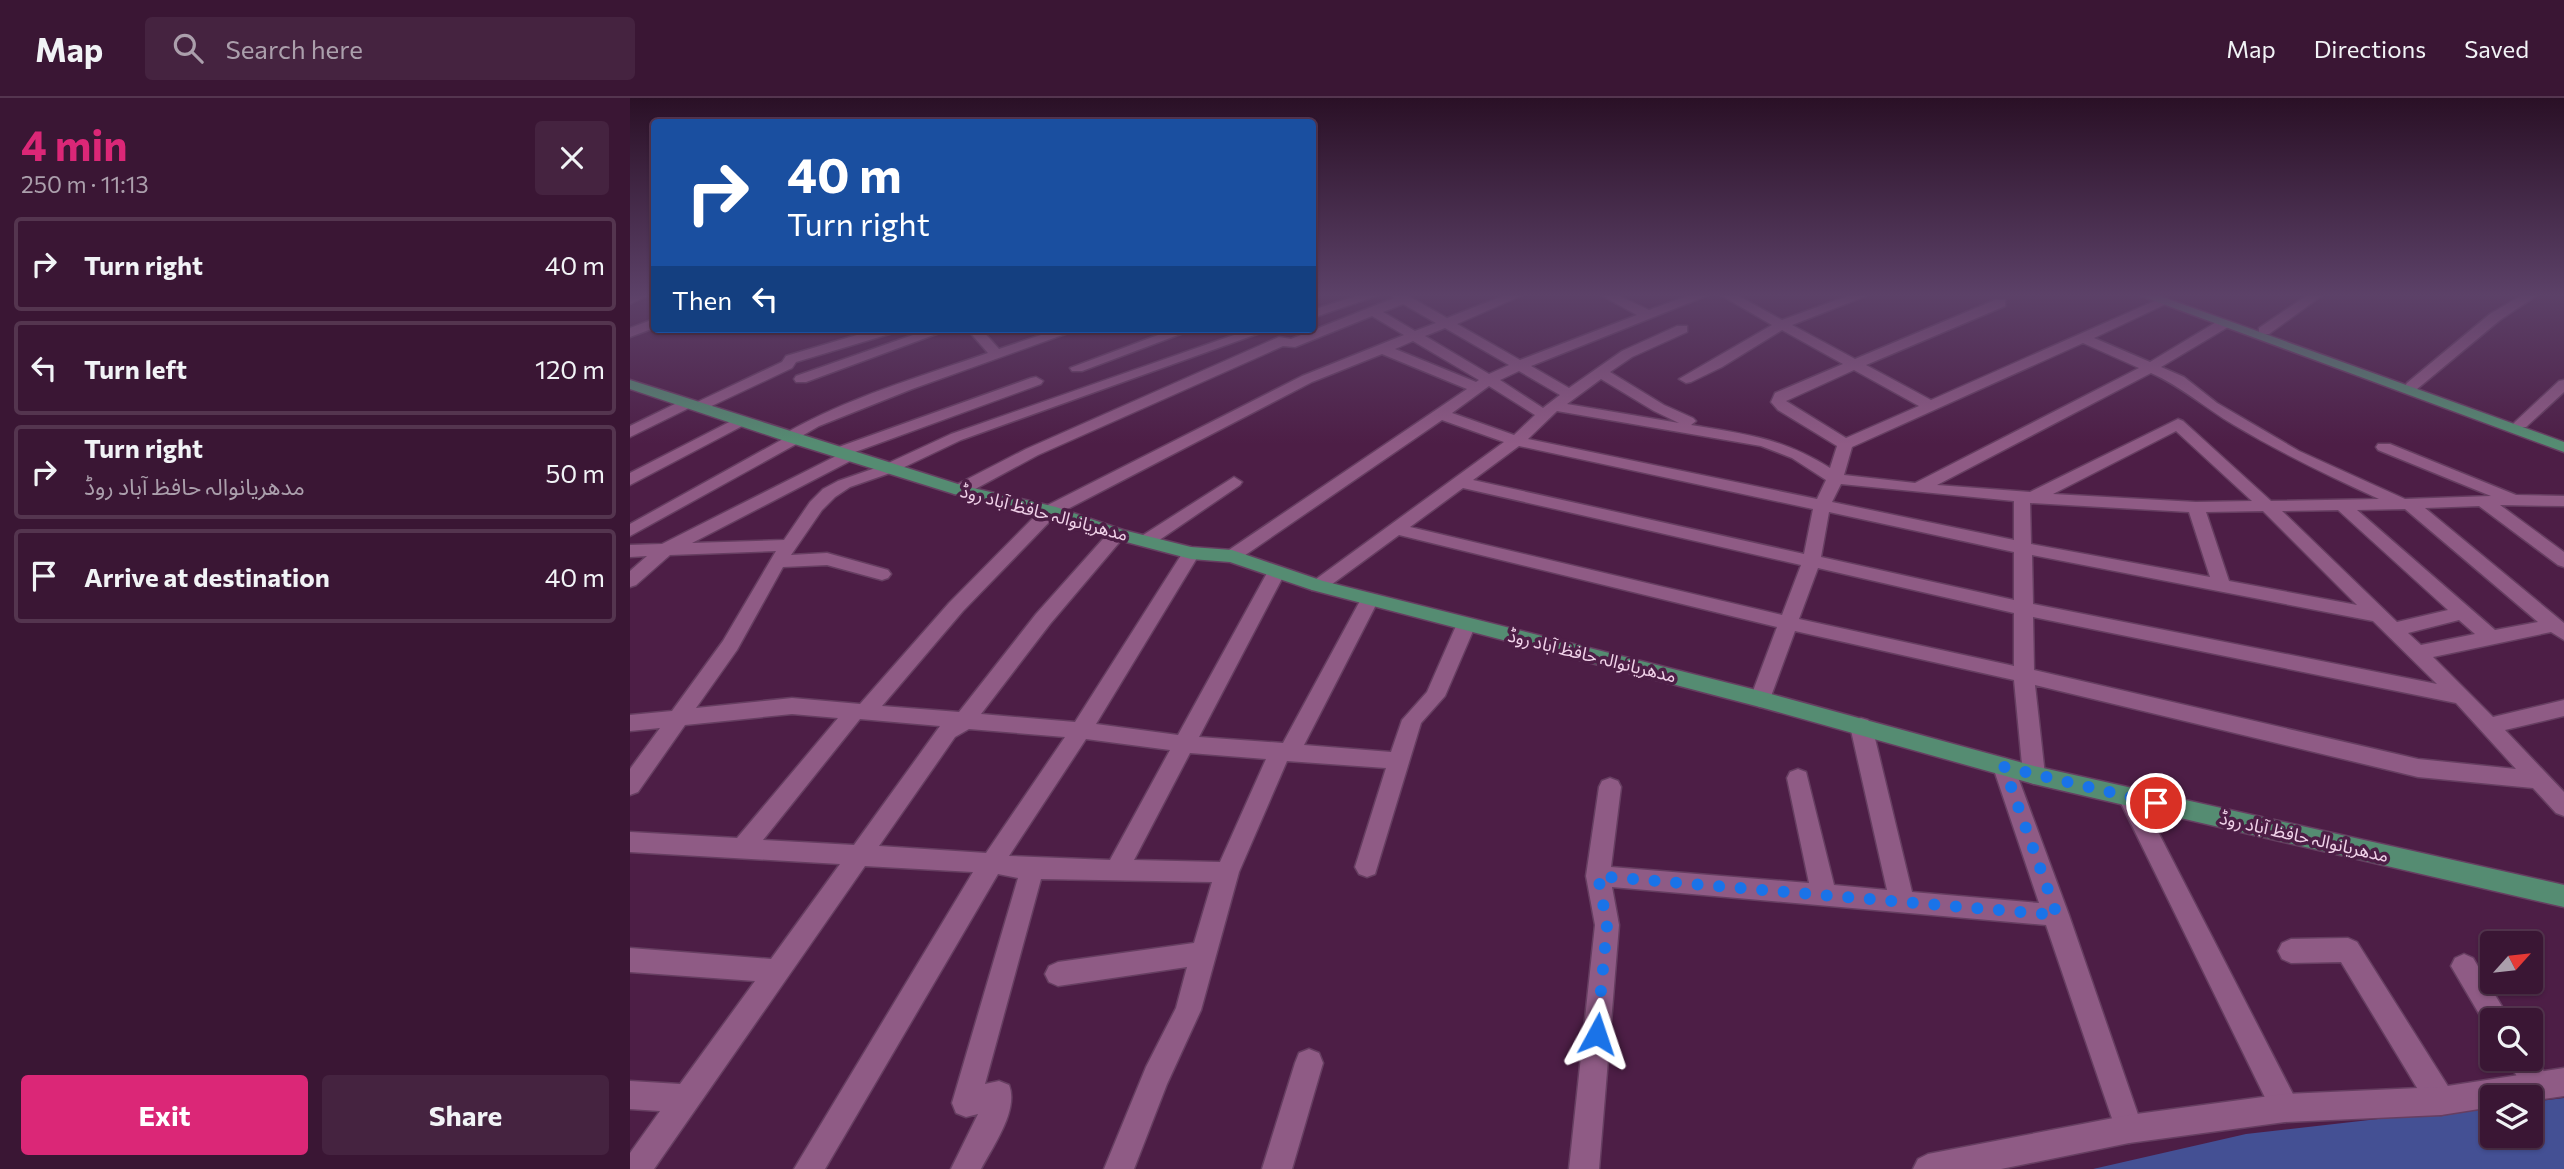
<!DOCTYPE html>
<meta charset="utf-8">
<style>
body{margin:0;font-family:Commissioner,"Noto Sans Arabic",sans-serif;background:#452340;color:#f1f3f6;height:100vh;display:flex;flex-direction:column;font-size:26px;white-space:nowrap}
*{box-sizing:border-box;margin:0}
p{font-size:23px;color:#ab9fac}
.icon{flex:none;width:38px;height:38px;fill:none;stroke:currentColor;stroke-width:2;stroke-linecap:round;stroke-linejoin:round}
.map{position:relative;flex:1;overflow:hidden}
.details{display:flex;flex-direction:column;background:#3a1634;width:630px}
.details>*{flex:none}
.banner{position:absolute;left:21px;top:21px;width:665px;height:214px;border-radius:7px;box-shadow:0 2px 5px #0004,0 0 0 2px #54354f;background:#1a4fa0;color:#fff;overflow:hidden}
.needle{width:46px;rotate:63deg}
.controls{position:absolute;left:1850px;top:833px;display:grid;gap:14px}
.controls a{display:grid;place-items:center;width:63px;height:63px;border-radius:7px;background:#3a1634;box-shadow:0 2px 5px #0004,0 0 0 2px #54354f;font-size:35px}
.pin{position:absolute;display:grid;place-items:center;width:60px;height:60px;color:#fff;margin:-30px;border:4px solid #fff;border-radius:50%;box-shadow:0 2px 7px #0007}
.me{position:absolute;width:77px;margin:-38px;rotate:5deg;stroke-linejoin:round;filter:drop-shadow(0 0 5px #0008)}
.turn{display:flex;align-items:center;gap:24px;height:147px;padding:0 21px;font-size:32px}
.turn .icon{width:91px;height:91px;stroke-width:2.5}
.turn b{display:block;font-size:49px;line-height:60px}
.then{display:flex;align-items:center;height:66px;padding:0 21px;background:#0003;gap:14px;font-size:26px}
.round{display:grid;place-items:center;flex:none;width:74px;height:74px;border-radius:7px;background:#452340}
.summary{display:flex;align-items:center;justify-content:space-between;height:119px;padding:0 21px}
h1{font-size:42px;font-weight:700;line-height:52px;color:#db2777}
.cta{display:flex;gap:14px;margin-top:auto;padding:14px 21px}
.cta a{flex:1;height:80px;border-radius:7px;background:#db2777;color:#fff;font-size:28px;font-weight:700;line-height:80px;text-align:center}
.cta a+a{background:#452340;color:#f1f3f6}
ul{padding:0;list-style:none}
li{display:flex;align-items:center;gap:21px;height:94px;margin:0 14px 10px;padding:0 7px;border:4px solid #54354f;border-radius:7px}
li div{flex:1}
li b{display:block;font-size:26px}
li em{font-style:normal}
header{display:flex;align-items:center;gap:42px;box-sizing:border-box;height:98px;padding:0 35px;background:#3a1634;border-bottom:2px solid #54354f}
header strong{font-size:33px}
nav{display:flex;gap:38px;margin-inline-start:auto;font-size:24px}
.search{width:490px;height:63px;background:#452340;display:flex;align-items:center;gap:18px;box-sizing:border-box;padding:0 24px;border-radius:7px;color:#ab9fac;font-size:26px}
main{display:flex;flex:1;min-height:0}
.map>svg:first-child{display:block}
.green{fill:#445094}
.lines{fill:none;stroke-linecap:round;stroke-linejoin:round}
.minor-casing{stroke:#663e61;stroke-width:3}
.tertiary-casing{stroke:#663e61;stroke-width:3}
.primary-casing{stroke:#663e61;stroke-width:3}
.minor{fill:#8f5b85;fill-rule:evenodd}
.tertiary{fill:#8f5b85;fill-rule:evenodd}
.primary{fill:#558c72;fill-rule:evenodd}
.route{stroke:#1a73e8;stroke-width:12;stroke-dasharray:0 21.6}
.labels{text-anchor:middle;stroke-width:7;stroke-linejoin:round;paint-order:stroke}
.street-label{font-size:18px;fill:#f0d2e9;stroke:#4d1e46}
</style>
<header>
<strong>Map</strong>
<div class="search"><svg class="icon" aria-label="search" viewBox="0 0 24 24"><circle cx="10" cy="10" r="6"/><path d="M15 15l6 6"/></svg>Search here</div>
<nav><a>Map</a><a>Directions</a><a>Saved</a></nav>
</header>
<main>
<section class="details">
<div class="summary"><div><h1>4 min</h1><p>250 m · 11:13</p></div><a class="round"><svg class="icon" aria-label="close" viewBox="0 0 24 24"><path d="M6 6l12 12M18 6L6 18"/></svg></a></div>
<ul>
<li><svg class="icon" aria-label="right" viewBox="0 0 24 24"><path d="M7 20v-9h11M14 6l5 5-5 5"/></svg><div><b>Turn right</b></div><em>40 m</em></li>
<li><svg class="icon" aria-label="left" viewBox="0 0 24 24"><path d="M17 20v-9H6M10 6l-5 5 5 5"/></svg><div><b>Turn left</b></div><em>120 m</em></li>
<li><svg class="icon" aria-label="right" viewBox="0 0 24 24"><path d="M7 20v-9h11M14 6l5 5-5 5"/></svg><div><b>Turn right</b><p>مدھریانوالہ حافظ آباد روڈ</p></div><em>50 m</em></li>
<li><svg class="icon" aria-label="arrive" viewBox="0 0 24 24"><path d="M6 21V4h12l-3 4 3 4H6"/></svg><div><b>Arrive at destination</b></div><em>40 m</em></li>
</ul>
<div class="cta"><a>Exit</a><a>Share</a></div>
</section>
<div class="map">
<svg width="1934" height="1071" viewBox="0 0 1934 1071">
<rect width="100%" height="100%" fill="#4d1e46"/>
<path class="green" d="M1934,1000V1071H1463L1616,1036L1862,1008V1038H1900L1901,1004Z"/>
<g class="lines">
<g class="minor-casing">
<path id="minor" d="M4,196H21L0,206V197Z
M733,196H752L682,220V212Z
M760,196H775L817,220L878,196H895L827,226L890,262L1007,217L969,196H985L1019,212L1063,196H1081L901,268L939,290L992,253L1047,228H1057V234L1002,259L980,274L1034,307L1063,320L1066,323L1061,327C1116,336 1152,340 1200,370L1207,348L1148,312L1141,304L1145,295L1213,266L1152,232L1092,269L1061,284L1056,285L1049,281L1142,227L1089,196H1105L1152,222L1223,196H1241L1162,227L1225,261L1365,202H1375V208L1236,267L1301,302L1529,201L1534,200L1540,204L1464,240L1520,264L1588,223H1598V229L1531,269L1554,279L1587,305L1669,353L1775,401L1861,398L1748,352L1746,349L1748,346H1760L1886,397L1934,398V408L1870,407L1934,454V469L1928,467L1849,408L1795,410L1934,525V542L1921,534L1803,559L1863,619L1934,602V618L1875,632L1934,694V718L1926,715L1903,690L1788,679L1405,587L1415,677L1412,683L1404,686L1396,683L1393,677L1384,582L1165,533L1140,601L1137,606L1130,609L1123,606L1120,601L1147,529L769,437L694,492H682L679,488L682,484L874,344L812,322L608,462H596L593,458L596,454L837,291L752,256L682,284L426,417L333,513L252,608L329,614L406,516L481,432H493L496,436L493,440L420,526L351,616L445,624L555,451L561,449L570,455L466,626L548,637L637,475L646,469L655,475L569,639L653,645L731,501L733,497H747L749,501L674,647L761,654L772,622L797,594L829,521H843L846,526L815,598L791,625L745,776L737,779L729,776L725,769L756,670L657,663L609,774L571,912L537,986L504,1071H474L516,969L546,910L557,869L428,888L419,884L415,876L419,868L428,864L564,845L582,784L411,781L355,986L369,983L379,987C389,1012 363,1048 351,1071H321L348,1016L336,1019L326,1015L322,1005L388,780L368,776L195,1071H164L343,774L235,768L24,1071H0V1055L30,1013L0,1011V983L50,986L125,883L0,874V850L141,861L210,766L0,754V734L107,740L208,620L162,616L55,627L8,694L0,697V671L30,630L0,633V617L42,613L93,543L146,453L40,457L6,487L0,489V473L17,458L0,459V447L32,446L206,358L201,354L203,351L401,280L406,279L413,283L411,286L225,354L228,357L226,360L62,445L154,442L180,404L193,391L208,383L254,367L321,336L621,231H641L331,342L266,373L220,389L205,399L192,412L161,457L197,455L258,472L261,476L258,480L252,482L197,467L153,469L107,552L66,610L162,600L230,606L319,505L414,409L672,278L774,237L742,218L665,249L653,248L408,357L336,396H324L322,392L324,388L396,351L649,239L661,241L764,200ZM773,206L806,225L785,233L753,214ZM815,230L879,267L859,276L795,238ZM783,243L849,282L846,284L765,251ZM1453,245L1509,270L1285,385L1214,377L1222,349ZM1224,272L1289,308L1216,340L1156,303ZM889,273L930,297L913,310L870,282ZM1521,275C1551,288 1575,310 1604,327C1651,355 1699,378 1749,401L1641,403L1553,323L1548,321L1400,394L1307,387ZM971,281L1024,313L1049,325L937,306ZM859,288L905,317L884,337L822,315ZM927,313L1131,348L1162,360L1196,382L1187,401L898,341ZM1546,333L1622,403L1566,404L1423,396ZM889,348L1183,411L1174,456L843,382ZM1211,386L1384,403V442L1202,404ZM833,390L1171,467L1152,517L780,429ZM1400,405L1559,414L1580,479L1401,446ZM1775,411L1908,524L1865,532L1727,412ZM1708,412L1818,512L1767,524L1652,413ZM1633,413L1727,507L1599,483L1576,414ZM1199,414L1384,454V502L1191,459ZM1402,457L1743,523L1807,586L1403,506ZM1188,470L1384,515V568L1169,521ZM1403,519L1826,605L1886,671L1788,661L1404,572ZM1829,522L1845,536L1791,547L1778,535ZM230,621L310,628L224,747L133,742ZM339,631L435,639L356,755L249,748L325,639ZM456,641L540,652L480,762L379,758ZM560,655L636,661L590,764L504,762Z
M1679,196H1694L1639,236H1629V230Z
M1894,196H1909L1870,222L1787,291H1777L1775,288L1777,285L1860,216Z
M24,221V230L0,239V230Z
M247,231H268L266,234L166,264L162,270L73,312L68,313L61,309L0,339V328L51,303L56,302L63,306L152,264L156,258Z
M300,231H320L176,284H166L164,281L166,278Z
M337,231H351L369,251L429,231H449L282,291L189,328L170,339V344L0,438V426L153,341L154,336C217,300 289,279 358,255Z
M544,231H564L452,273H442L440,270Z
M1934,282V294L1896,329H1886L1883,326L1886,323L1929,283Z
M111,318L119,323L116,326L0,387V375Z
M604,379L612,384L610,387L522,447H510L507,443L510,439Z
M1231,620L1238,622L1242,628L1282,794L1409,805L1363,669L1366,663L1374,660L1382,663L1439,817L1513,1031L1509,1041L1499,1045L1489,1041L1416,827L982,789L989,827L969,1071H939L965,827L956,778L969,689L972,683L980,680L988,683L991,689L981,769L1179,785L1157,680L1160,674L1168,671L1176,674L1204,787L1257,792L1220,628L1224,622Z
M1499,690L1507,693L1665,1000L1669,1010L1665,1020L1655,1024L1645,1020L1488,699L1491,693Z
M1718,840L1727,844L1821,993L1825,1003L1821,1013L1811,1017L1801,1013L1711,864L1661,865L1652,861L1648,853L1652,845L1661,841Z
M1834,856L1843,860L1880,922H1862V933L1858,931L1821,868L1825,860Z
M679,951L689,955L693,965L662,1071H632L665,965L669,955Z
M1901,951L1922,988L1918,998L1908,1002L1898,998L1877,961H1900Z"/>
</g>
<g class="tertiary-casing">
<path id="tertiary" d="M1934,970V998L1900,1003V999H1862V1009L1811,1017L1655,1024L1499,1045L1371,1071H1283L1288,1061L1298,1056L1499,1017L1655,996L1811,989Z"/>
</g>
<g class="primary-casing">
<path id="primary" d="M1506,196H1524L1934,344V354Z
M0,282L334,388L426,409L493,432L561,449L602,452L693,483L1130,593L1404,668L1934,787V809L1404,686L1130,609L682,492L600,464L561,461L481,440L415,417L324,396L158,344L0,291Z"/>
</g>
<use href="#minor" class="minor"/>
<use href="#tertiary" class="tertiary"/>
<use href="#primary" class="primary"/>
</g>
<linearGradient id="sky" x2="0" y2="1"><stop stop-color="#2a1026"/><stop offset="0.57" stop-color="#5c4168"/><stop offset="1" stop-color="#5c4168" stop-opacity="0"/></linearGradient>
<rect width="1934" height="346" fill="url(#sky)"/>
<g class="lines">
<path class="route" d="M967,936L977,827L968,778L1427,817L1374,669L1526,705"/>
</g>
<g class="labels">
<g class="street-label">
<text transform="translate(414 415) rotate(15)" y="6">مدھریانوالہ حافظ آباد روڈ</text>
<text transform="translate(962 558) rotate(14)" y="6">مدھریانوالہ حافظ آباد روڈ</text>
<text transform="translate(1674 739) rotate(13)" y="6">مدھریانوالہ حافظ آباد روڈ</text>
</g>
</g>
</svg>
<div class="controls">
<a><svg class="needle" viewBox="-14 -14 28 28"><path d="M0-13l5 13h-10z" fill="#e53935"/><path d="M0 13l5-13h-10z" fill="#ab9fac"/></svg></a>
<a><svg class="icon" aria-label="search" viewBox="0 0 24 24"><circle cx="10" cy="10" r="6"/><path d="M15 15l6 6"/></svg></a>
<a><svg class="icon" aria-label="layers" viewBox="0 0 24 24"><path d="M12 4l9 5-9 5-9-5zM3 14l9 5 9-5"/></svg></a>
</div>
<div class="pin" style="left:1526px;top:705px;background:#d93025"><svg class="icon" aria-label="arrive" viewBox="0 0 24 24"><path d="M6 21V4h12l-3 4 3 4H6"/></svg></div>
<svg class="me" style="left:967px;top:936px" viewBox="-20 -20 40 40"><path d="M0-17L14 15 0 8-14 15z" fill="#1a73e8" stroke="#fff" stroke-width="4"/></svg>
<div class="banner">
<div class="turn"><svg class="icon" aria-label="right" viewBox="0 0 24 24"><path d="M7 20v-9h11M14 6l5 5-5 5"/></svg><div><b>40 m</b>Turn right</div></div>
<div class="then">Then<svg class="icon" aria-label="left" viewBox="0 0 24 24"><path d="M17 20v-9H6M10 6l-5 5 5 5"/></svg></div>
</div>
</div>
</main>
